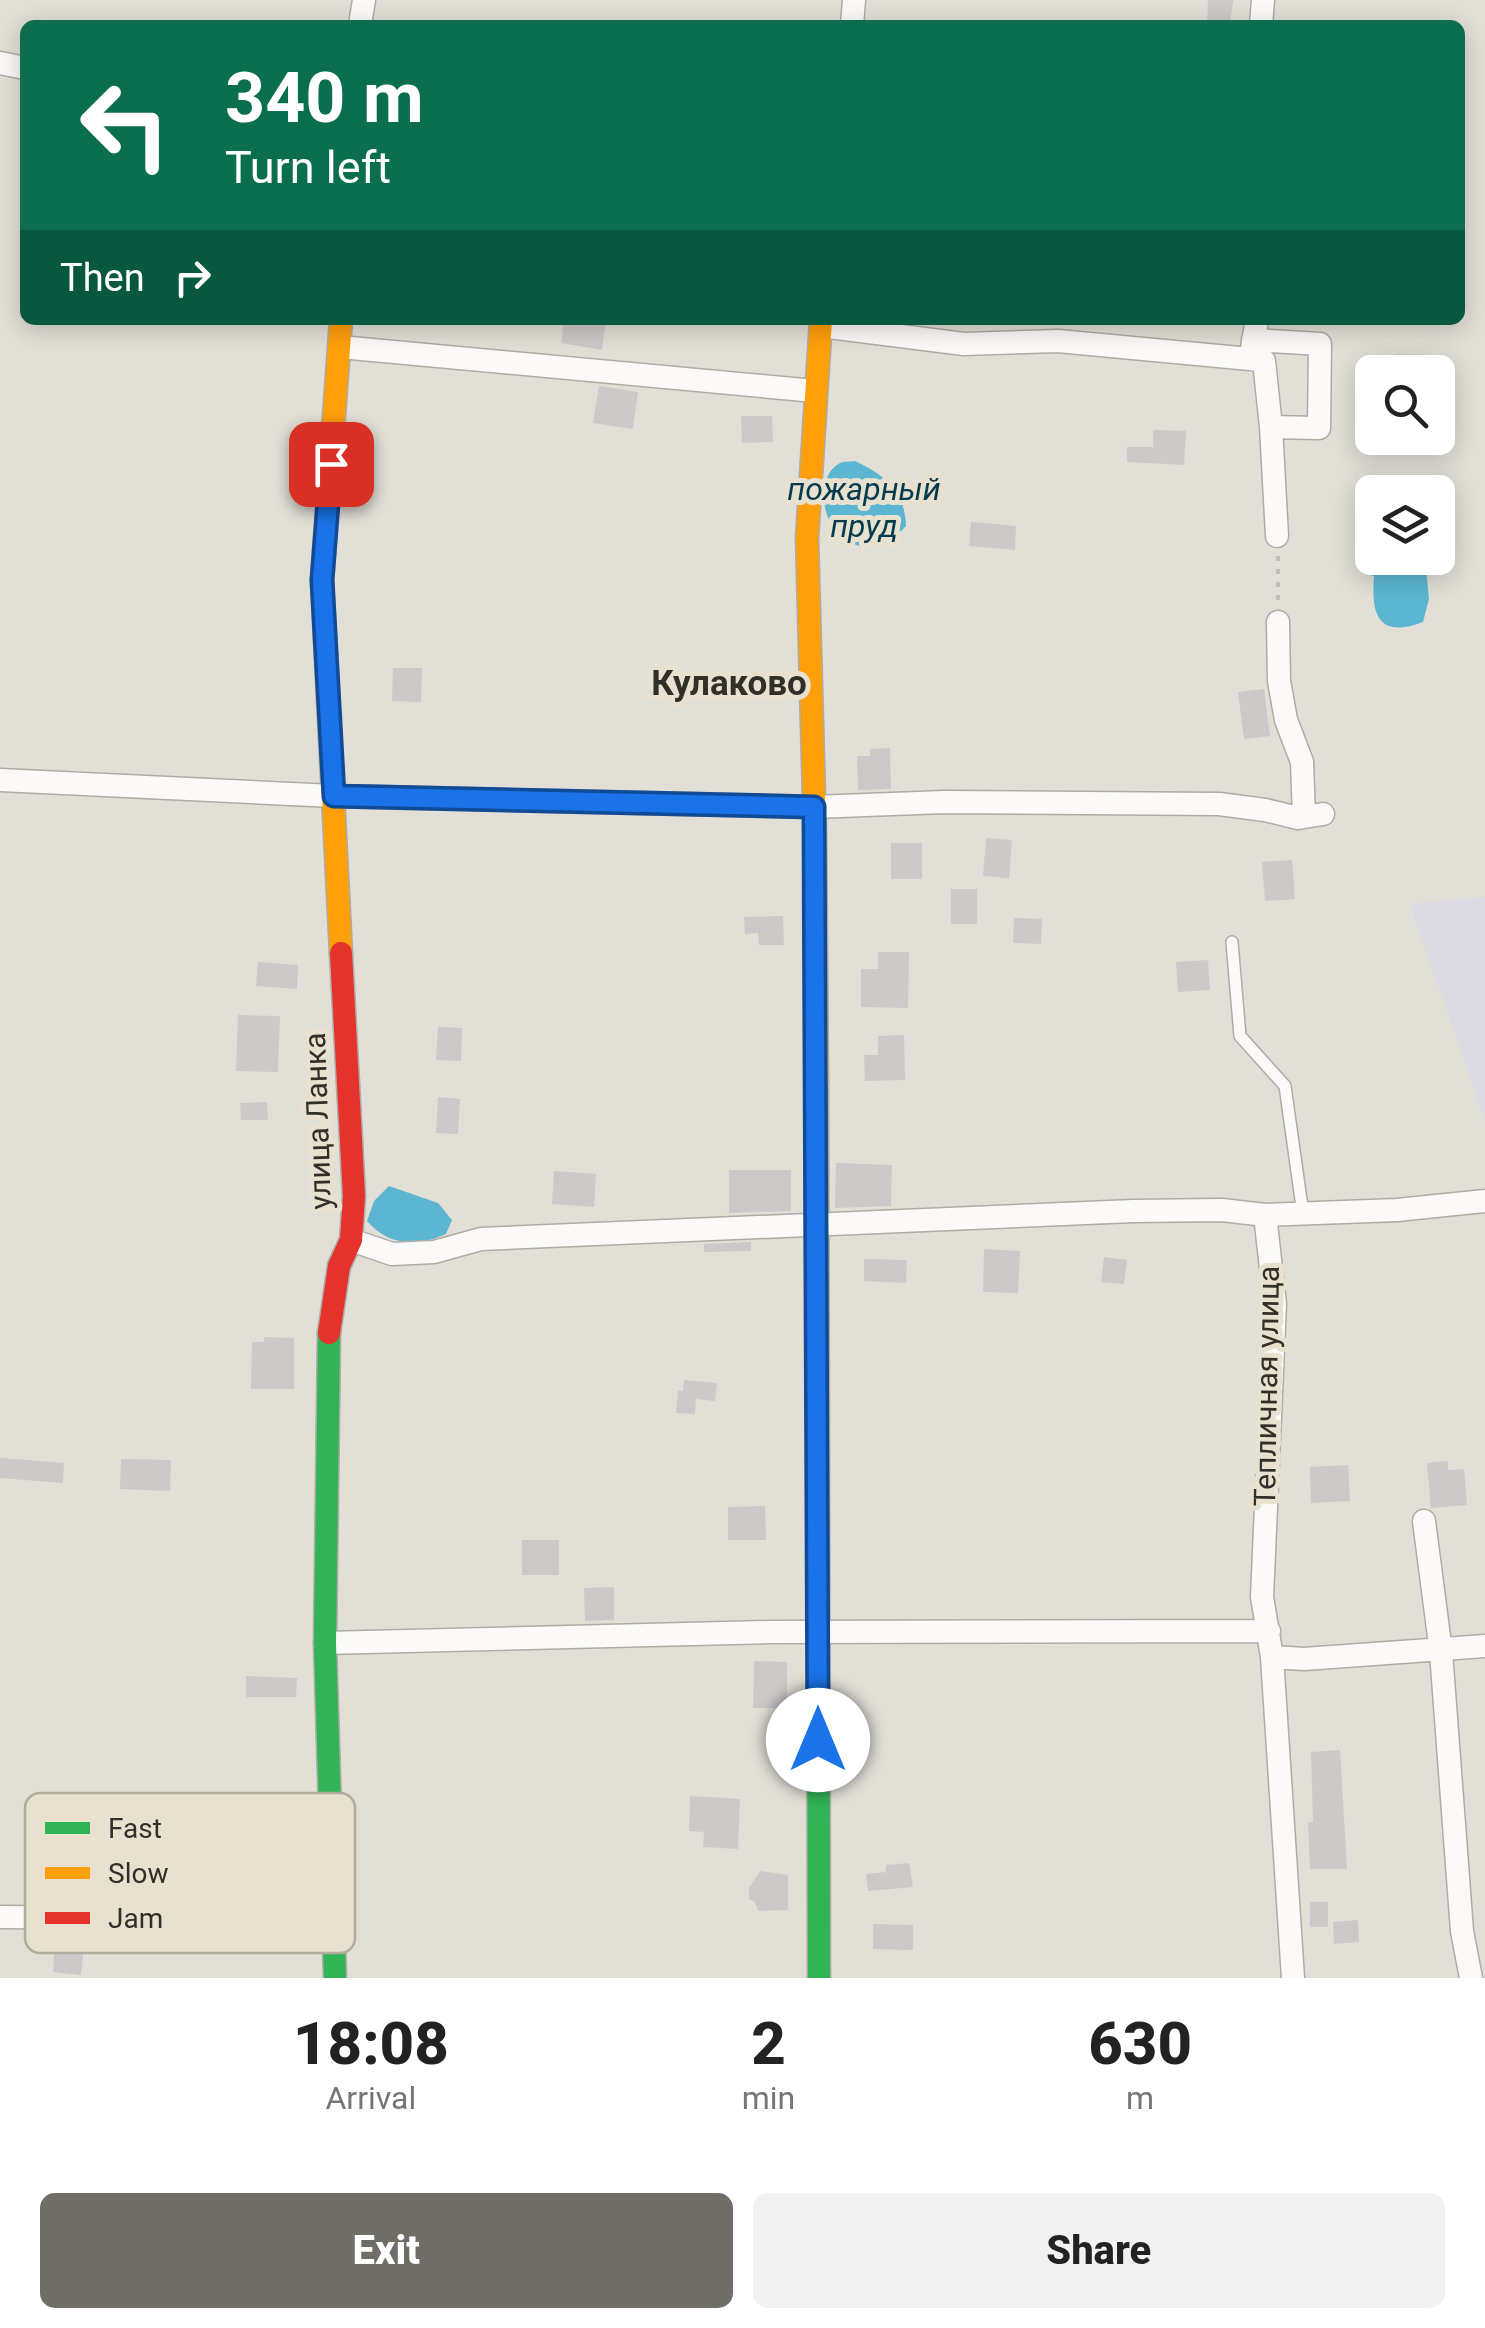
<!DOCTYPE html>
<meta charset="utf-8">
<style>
body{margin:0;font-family:Roboto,sans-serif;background:#f2f2f2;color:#222;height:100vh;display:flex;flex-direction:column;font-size:38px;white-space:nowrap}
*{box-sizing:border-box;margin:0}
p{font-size:32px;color:#767676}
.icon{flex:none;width:55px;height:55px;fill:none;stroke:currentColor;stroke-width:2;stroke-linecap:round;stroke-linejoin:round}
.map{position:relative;height:1978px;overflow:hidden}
.sheet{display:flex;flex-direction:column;background:#fff;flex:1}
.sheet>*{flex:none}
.hud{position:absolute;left:20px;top:20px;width:1445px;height:305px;border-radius:15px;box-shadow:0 5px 25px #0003;background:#0b6e4f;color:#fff;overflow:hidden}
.controls{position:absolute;left:1355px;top:355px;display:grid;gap:20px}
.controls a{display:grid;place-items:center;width:100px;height:100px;border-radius:15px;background:#fff;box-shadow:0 5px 25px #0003;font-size:50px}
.pin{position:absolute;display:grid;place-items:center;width:85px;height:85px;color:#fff;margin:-42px;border-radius:20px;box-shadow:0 5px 15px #0006}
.me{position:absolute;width:110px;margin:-55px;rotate:0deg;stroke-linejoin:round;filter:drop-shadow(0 0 8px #0008)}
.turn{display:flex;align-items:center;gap:35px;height:210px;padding:0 40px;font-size:45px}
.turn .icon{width:130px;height:130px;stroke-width:2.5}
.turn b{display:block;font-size:70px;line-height:85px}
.then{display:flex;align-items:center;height:95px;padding:0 40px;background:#0003;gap:20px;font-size:38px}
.eta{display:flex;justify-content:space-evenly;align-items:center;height:170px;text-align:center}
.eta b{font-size:60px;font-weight:800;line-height:70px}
.primary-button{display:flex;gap:20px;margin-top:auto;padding:20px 40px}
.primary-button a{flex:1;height:115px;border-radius:15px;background:#706d66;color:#fff;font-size:40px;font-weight:800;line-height:115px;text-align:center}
.primary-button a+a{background:#f2f2f2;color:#222}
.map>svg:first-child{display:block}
.commercial{fill:#dcdae2}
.water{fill:#5cb6d2}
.building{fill:#cdc9c8}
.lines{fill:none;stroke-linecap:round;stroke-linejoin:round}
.lane-casing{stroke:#afaca5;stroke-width:14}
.street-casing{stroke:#afaca5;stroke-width:25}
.fast-casing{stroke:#afaca5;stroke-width:25}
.slow-casing{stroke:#afaca5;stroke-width:25}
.jam-casing{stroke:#afaca5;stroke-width:25}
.path{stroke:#c1bfbc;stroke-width:4;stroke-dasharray:5 8;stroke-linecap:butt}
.lane{stroke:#fbfaf9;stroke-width:11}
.street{stroke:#fbfaf9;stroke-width:22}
.fast{stroke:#30b455;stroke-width:22}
.slow{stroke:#ff9f0a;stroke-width:22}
.jam{stroke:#e5322d;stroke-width:22}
.route-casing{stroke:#114b97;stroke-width:25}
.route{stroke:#1a73e8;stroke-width:18}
.labels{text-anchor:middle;stroke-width:10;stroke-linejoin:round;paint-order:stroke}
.street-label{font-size:30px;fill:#322f29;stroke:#e8e1d0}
.water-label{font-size:32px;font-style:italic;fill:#053b4e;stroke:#e8e1d0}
.quarter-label{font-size:35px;font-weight:bold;fill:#322f29;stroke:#e8e1d0}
.key{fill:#e8e1d0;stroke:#b1ac9e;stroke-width:2.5}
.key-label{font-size:28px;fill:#322f29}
</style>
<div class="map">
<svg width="1485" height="1978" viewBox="0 0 1485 1978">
<rect width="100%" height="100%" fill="#e2dfd6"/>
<path class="commercial" d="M1485,897V1121L1410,904Z"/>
<path class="water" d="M855,461C885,475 905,491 906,526C896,537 887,541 872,545C826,555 808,479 840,463C844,461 850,462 855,461Z
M1365,527L1372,529V558H1425L1429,599L1423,622C1378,639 1371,615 1374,576L1363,573L1361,537Z
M389,1186L438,1203L452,1220L446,1234C418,1247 388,1246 367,1221L374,1201Z"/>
<path class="building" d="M1208,0H1233L1230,25H1207Z
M564,320L606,321L602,350L561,343Z
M1396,354L1426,355L1425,372H1396Z
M599,386L638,392L633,429L593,423Z
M741,416H772L773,442L742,443Z
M1153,430L1186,431L1184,465L1127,462V447H1153Z
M971,522L1016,526L1015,550L969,546Z
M393,668H422L421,702L392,701Z
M1264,689L1270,736L1244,739L1238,692Z
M890,748L891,789L858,790L857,756H870V749Z
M986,838L1012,840L1009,878L983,876Z
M891,843H922V879H891Z
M1292,860L1295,899L1265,901L1262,862Z
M951,889H977V924H951Z
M783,916L784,945H759L758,933L745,934L744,917Z
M1014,918L1042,919L1041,944L1013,943Z
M878,952H909L908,1008L861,1007V969H878Z
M1208,960L1210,990L1178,992L1176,962Z
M258,962L298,965L297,989L256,986Z
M238,1015L280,1016L278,1072L236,1071Z
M438,1027L462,1028L461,1061L436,1060Z
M904,1035L905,1080L865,1081L864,1055H878V1036Z
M438,1097L460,1099L458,1134L436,1133Z
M267,1102L268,1120H241L240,1103Z
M836,1163L892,1165L891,1206L835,1208Z
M729,1170H791V1211L729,1213Z
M554,1171L596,1174L594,1207L552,1204Z
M751,1242V1251L704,1252V1244Z
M984,1249L1020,1251L1018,1293L983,1292Z
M1104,1257L1127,1260L1124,1284L1101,1282Z
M864,1259L907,1260L906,1283L864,1281Z
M264,1337L294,1338V1389H251L252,1342H264Z
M684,1380L717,1383L715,1401L696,1399L695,1414L676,1413L678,1391H683Z
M0,1458L64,1463L63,1483L0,1478Z
M121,1459L171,1460L170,1491L120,1489Z
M1448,1461V1470L1464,1469L1467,1505L1431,1508L1427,1463Z
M1348,1465L1350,1501L1311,1503L1310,1467Z
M765,1506L766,1540H728V1507Z
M522,1540H559V1575H522Z
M614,1587V1620L585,1621L584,1588Z
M754,1661L787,1662V1708H753Z
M246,1676L297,1678L296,1697H246Z
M1340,1750L1347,1869H1310L1308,1822H1313L1311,1752Z
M690,1796L740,1799L738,1849L703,1847L704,1832L689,1831Z
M909,1863L913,1887L868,1891L866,1874L886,1872V1865Z
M760,1871L788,1875V1910L758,1911L755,1902L749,1899V1888Z
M1310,1902H1328V1927H1310Z
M1358,1920L1359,1942L1334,1944L1333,1922Z
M873,1924L913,1925V1950L873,1949Z
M55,1944L84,1946L81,1975L53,1972Z"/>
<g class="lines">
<g class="lane-casing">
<path id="lane" d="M1232,942L1240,1036L1285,1086L1303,1214"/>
</g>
<g class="street-casing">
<path id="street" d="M360,25L364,0
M852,25L854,0
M1261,25L1263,0
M0,63L25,68
M821,326L964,344L1058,341L1250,359L1257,320
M340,347L815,391
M1250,359L1264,361L1271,427L1319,428L1320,344L1253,340
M1271,427L1277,536
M1278,622L1279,681L1286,720L1302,762L1304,817
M0,780L333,796L814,807L944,802L1219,804L1265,810L1298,818L1323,814
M1265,1215L1275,1304L1262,1597L1272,1657L1293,1978
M351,1240L392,1254L434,1252L481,1239L1133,1211L1222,1210L1265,1215L1397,1210L1485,1201
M1424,1521L1441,1652L1462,1931L1471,1978
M325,1643L769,1632L1269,1631
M1272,1657L1304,1659L1485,1646
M0,1917L139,1918L304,1910L334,1916"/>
</g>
<g class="fast-casing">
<path id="fast" d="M817,1081L819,1978
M329,1333L325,1643L335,1978"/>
</g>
<g class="slow-casing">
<path id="slow" d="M341,320L322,580L341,953
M817,1081L815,835L807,538L821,320"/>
</g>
<g class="jam-casing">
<path id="jam" d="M329,1333L339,1266L351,1240L354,1196L341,953"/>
</g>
<path class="path" d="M1278,556V601"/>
<use href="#lane" class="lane"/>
<use href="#street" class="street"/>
<use href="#fast" class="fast"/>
<use href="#slow" class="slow"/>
<use href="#jam" class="jam"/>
</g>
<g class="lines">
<g class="route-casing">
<path id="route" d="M331,464L322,580L334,796L814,807L818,1740"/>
</g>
<use href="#route" class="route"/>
</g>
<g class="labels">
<g class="street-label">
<text transform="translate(318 1121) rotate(-92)" y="10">улица Ланка</text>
<text transform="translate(1267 1386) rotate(-89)" y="10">Тепличная улица</text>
</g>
<g class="water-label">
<text x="864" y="500">пожарный<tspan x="864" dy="37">пруд</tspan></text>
</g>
<g class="quarter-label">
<text x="729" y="695">Кулаково</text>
</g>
</g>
<rect x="25" y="1793" width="330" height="160" rx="15" class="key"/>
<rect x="45" y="1822" width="45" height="12" fill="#30b455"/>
<rect x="45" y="1867" width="45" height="12" fill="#ff9f0a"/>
<rect x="45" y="1912" width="45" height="12" fill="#e5322d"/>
<g class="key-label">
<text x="108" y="1838">Fast</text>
<text x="108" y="1883">Slow</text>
<text x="108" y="1928">Jam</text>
</g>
</svg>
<div class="controls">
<a><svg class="icon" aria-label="search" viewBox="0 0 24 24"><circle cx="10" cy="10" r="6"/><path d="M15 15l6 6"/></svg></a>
<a><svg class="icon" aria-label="layers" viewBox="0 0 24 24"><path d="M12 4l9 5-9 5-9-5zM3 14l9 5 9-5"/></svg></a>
</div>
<div class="pin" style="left:331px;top:464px;background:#d93025"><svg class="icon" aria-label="arrive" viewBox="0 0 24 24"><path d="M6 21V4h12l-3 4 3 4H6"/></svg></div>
<svg class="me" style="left:818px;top:1740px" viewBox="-20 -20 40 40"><circle r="19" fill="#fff"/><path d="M0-13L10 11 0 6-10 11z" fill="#1a73e8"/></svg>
<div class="hud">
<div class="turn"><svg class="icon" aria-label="left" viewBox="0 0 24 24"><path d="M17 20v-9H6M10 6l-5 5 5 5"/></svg><div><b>340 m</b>Turn left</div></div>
<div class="then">Then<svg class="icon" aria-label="right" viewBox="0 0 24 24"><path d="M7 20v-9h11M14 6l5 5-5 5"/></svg></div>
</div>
</div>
<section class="sheet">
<div class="eta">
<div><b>18:08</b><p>Arrival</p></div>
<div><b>2</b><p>min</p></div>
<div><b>630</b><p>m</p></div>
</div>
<div class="primary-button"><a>Exit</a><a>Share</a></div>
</section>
